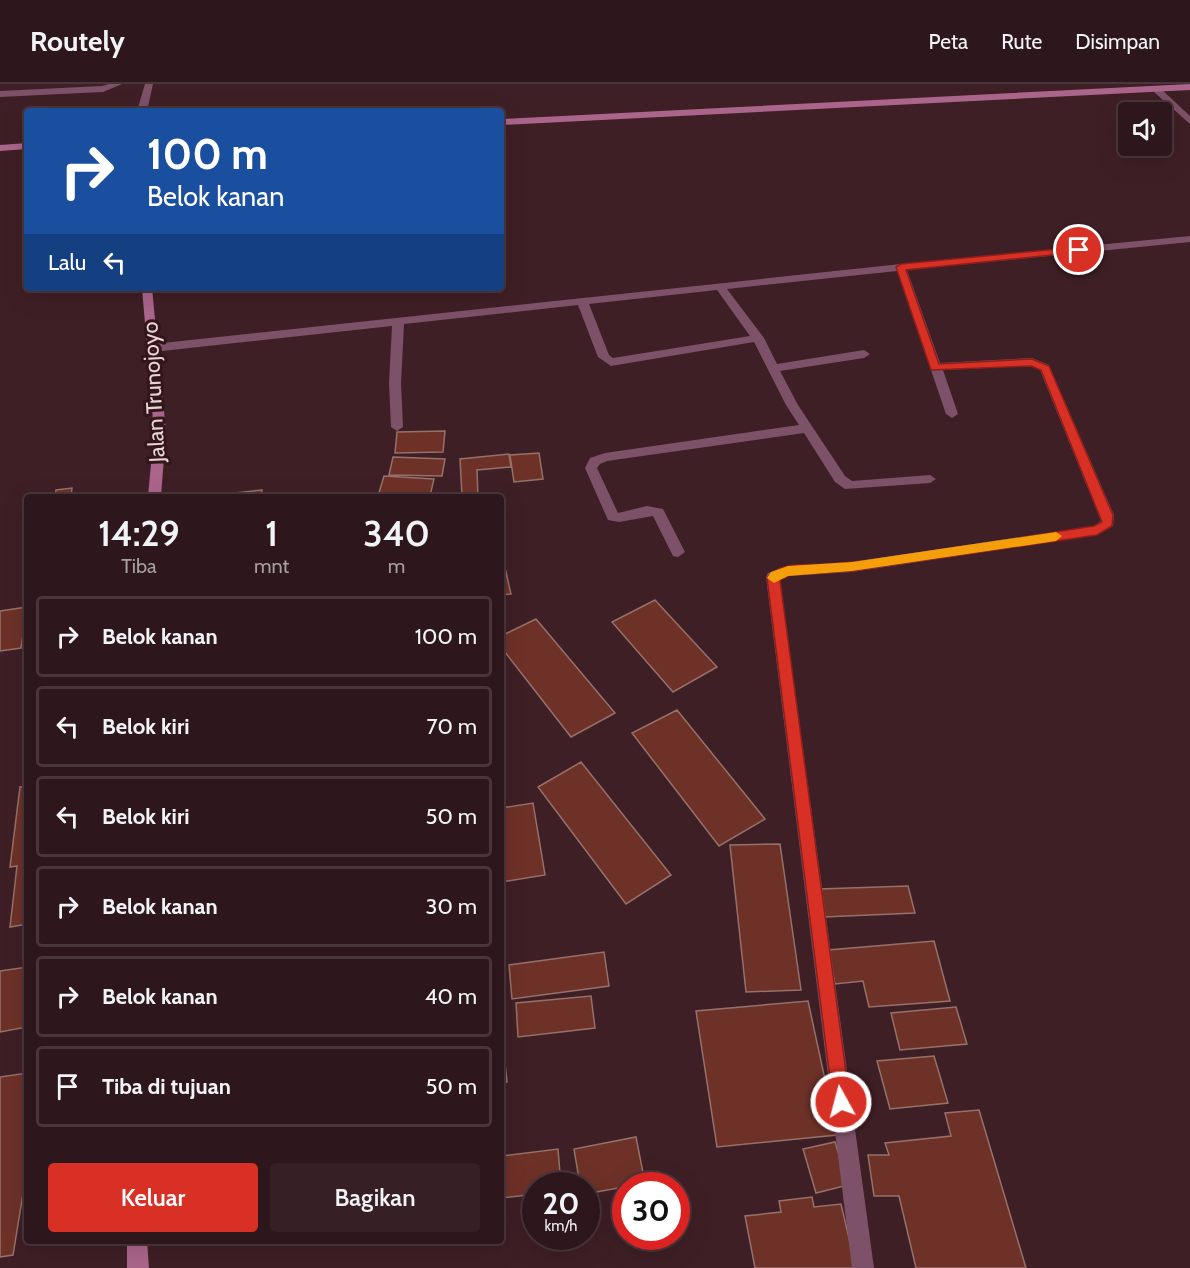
<!DOCTYPE html>
<html lang="id">
<style>
body{margin:0;font-family:Cabin,sans-serif;background:#362025;color:#f1f3f6;height:100vh;display:flex;flex-direction:column;font-size:22px;white-space:nowrap}
*{box-sizing:border-box;margin:0}
p{font-size:20px;color:#a79fa3}
.icon{flex:none;width:33px;height:33px;fill:none;stroke:currentColor;stroke-width:2;stroke-linecap:round;stroke-linejoin:round}
.map{position:relative;flex:1;overflow:hidden}
.details{position:absolute;left:24px;top:410px;width:480px;height:750px;display:flex;flex-direction:column;background:#2e171c;border-radius:6px;box-shadow:0 6px 24px #0002,0 0 0 2px #49363b}
.details>*{flex:none}
.hud{position:absolute;left:24px;top:24px;width:480px;height:183px;border-radius:6px;box-shadow:0 6px 24px #0002,0 0 0 2px #49363b;background:#1a4fa0;color:#fff;overflow:hidden}
.controls{position:absolute;left:1118px;top:18px;display:grid;gap:12px}
.controls a{display:grid;place-items:center;width:54px;height:54px;border-radius:6px;background:#2e171c;box-shadow:0 6px 24px #0002,0 0 0 2px #49363b;font-size:30px}
.speed{position:absolute;left:522px;top:1088px;display:flex;gap:12px;font-size:30px;font-weight:700;text-align:center}
.speed>*{display:grid;place-content:center;width:78px;height:78px;border-radius:50%;background:#2e171c;box-shadow:0 6px 24px #0002,0 0 0 2px #49363b;line-height:1}
.speed small{font-size:15px;font-weight:400}
.speed .limit{border:9px solid #d22;background:#fff;color:#111}
.pin{position:absolute;display:grid;place-items:center;width:51px;height:51px;color:#fff;margin:-26px;border:3px solid #fff;border-radius:50%;box-shadow:0 2px 6px #0007}
.me{position:absolute;width:66px;margin:-33px;rotate:353deg;stroke-linejoin:round;filter:drop-shadow(0 0 4px #0008)}
.turn{display:flex;align-items:center;gap:21px;height:126px;padding:0 24px;font-size:27px}
.turn .icon{width:78px;height:78px;stroke-width:2.5}
.turn b{display:block;font-size:42px;line-height:51px}
.then{display:flex;align-items:center;height:57px;padding:0 24px;background:#0003;gap:12px;font-size:22px}
.eta{display:flex;justify-content:space-evenly;align-items:center;height:102px;text-align:center}
.eta b{font-size:36px;font-weight:600;line-height:42px}
.primary-button{display:flex;gap:12px;margin-top:auto;padding:12px 24px}
.primary-button a{flex:1;height:69px;border-radius:6px;background:#d93025;color:#fff;font-size:24px;font-weight:600;line-height:69px;text-align:center}
.primary-button a+a{background:#362025;color:#f1f3f6}
ul{padding:0;list-style:none}
li{display:flex;align-items:center;gap:18px;height:81px;margin:0 12px 9px;padding:0 12px;border:3px solid #49363b;border-radius:6px}
li div{flex:1}
li b{display:block;font-size:22px}
li em{font-style:normal}
header{display:flex;align-items:center;gap:36px;box-sizing:border-box;height:84px;padding:0 30px;background:#2e171c;border-bottom:2px solid #49363b}
header strong{font-size:28px}
nav{display:flex;gap:33px;margin-inline-start:auto;font-size:21px}
.map>svg:first-child{display:block}
.building{fill:#6e3128;stroke:#96716a;stroke-width:1.5}
.lines{fill:none;stroke-linecap:round;stroke-linejoin:round}
.street{fill:#7d5168;fill-rule:evenodd}
.secondary{fill:#ab658b;fill-rule:evenodd}
.route{fill:#d93025;stroke:#8d1f18;stroke-width:1.5}
.slow{fill:#f59e0b}
.labels{text-anchor:middle;stroke-width:6;stroke-linejoin:round;paint-order:stroke}
.street-label{font-size:22px;fill:#e9d4d6;stroke:#33161c}
</style>
<header>
<strong>Routely</strong>
<nav><a>Peta</a><a>Rute</a><a>Disimpan</a></nav>
</header>
<div class="map">
<svg width="1190" height="1184" viewBox="0 0 1190 1184">
<rect width="100%" height="100%" fill="#3e1f25"/>
<path class="building" d="M445,347L443,368L395,369L397,348Z
M539,369L543,395L514,398L510,371Z
M509,370L511,383L477,386L478,412H462L460,375Z
M393,373L445,375L442,392L389,391Z
M384,392L434,395L430,412H378Z
M72,404L71,412H55L56,406Z
M262,406V412H205Z
M501,466L511,510L501,511Z
M655,516L717,583L673,608L612,538Z
M27,523L21,564L0,567V527Z
M536,535L615,629L571,653L501,563V552Z
M677,626L765,735L719,762L632,649Z
M581,678L671,791L626,820L538,703Z
M27,702V840L10,843L17,782L10,783L20,703Z
M533,719L545,791L501,798V724Z
M780,760L801,906L746,908L730,761Z
M908,802L915,829L824,833L819,805Z
M934,857L950,917L869,923L863,897L835,900L828,866Z
M604,868L609,902L512,915L509,881Z
M27,883V943L0,948V887Z
M591,912L595,944L518,953L516,919Z
M808,917L837,1051L717,1063L696,927Z
M956,923L967,960L900,966L891,929Z
M501,960H503L507,998L501,999Z
M934,972L948,1019L890,1025L877,977Z
M27,989V1085L13,1171L0,1173V993Z
M979,1026L1026,1184H916L899,1112H874L868,1071H889L885,1059L951,1052L945,1029Z
M636,1053L645,1099L586,1110V1101H580L574,1065Z
M835,1058L848,1101L816,1109L803,1065Z
M558,1065L561,1101H536V1110L501,1114V1072Z
M812,1113L814,1123L841,1120L856,1184H755L745,1132L781,1128L779,1117Z"/>
<g class="lines">
<path class="street" d="M109,0H122L103,8L0,13V7L102,2Z
M145,0H153L147,27H137Z
M1154,4H1160L1190,32V40L1154,8Z
M1190,152V158L907,186L940,279L1032,274L1049,281L1114,431L1113,442L1097,451L852,488L789,492L780,496L874,1184H852L766,493L768,489L788,482L852,478L1094,442L1101,437L1040,286L1030,282L943,286L958,330L952,334L946,330L897,187L727,205L764,254L777,280L864,266L870,270L864,274L780,287L798,321L845,392L852,397L930,391L936,395L930,399L845,405L835,398L804,349L607,377L600,380L597,384L618,429L647,422L663,425L685,468L678,473L673,472L653,432L619,438L608,436L585,384L590,374L605,369L799,341L786,321L754,258L611,282L598,273L578,221L404,240L401,299L403,343L397,347L391,343L389,299L392,242L153,268L147,264L153,260L901,180ZM717,206L750,252L613,274L609,271L589,220Z"/>
<path class="secondary" d="M1190,0V6L501,41V35Z
M27,59V65L0,67V61Z
M142,204H152L166,348L161,412H148L154,348Z
M127,1156H147L149,1184H127Z"/>
</g>
<path class="route" d="M1079,163L1082,164V168L906,186L939,280L1032,275L1049,282L1113,431L1112,442L1097,451L852,487L790,491L780,496L850,1018L848,1024L841,1027L835,1024L833,1018L767,494C778,477 810,481 827,480C915,474 1007,455 1094,442L1102,438L1041,286L1031,282L931,286L896,183L901,180Z"/>
<path class="slow" d="M1056,448L1062,452L1056,457L852,487L788,492L774,499L767,494L771,488L788,482L852,478Z"/>
<g class="labels">
<g class="street-label">
<text transform="translate(153 308) rotate(-93)" y="8">Jalan Trunojoyo</text>
</g>
</g>
</svg>
<div class="controls">
<a><svg class="icon" aria-label="sound" viewBox="0 0 24 24"><path d="M4 9h4l5-4v14l-5-4H4zM17 9q2 3 0 6"/></svg></a>
</div>
<div class="speed"><div>20<small>km/h</small></div><div class="limit">30</div></div>
<div class="pin" style="left:1079px;top:166px;background:#d93025"><svg class="icon" aria-label="arrive" viewBox="0 0 24 24"><path d="M6 21V4h12l-3 4 3 4H6"/></svg></div>
<svg class="me" style="left:841px;top:1018px" viewBox="-20 -20 40 40"><circle r="17" fill="#d93025" stroke="#fff" stroke-width="3"/><path d="M0-11L8 9 0 5-8 9z" fill="#fff"/></svg>
<div class="hud">
<div class="turn"><svg class="icon" aria-label="right" viewBox="0 0 24 24"><path d="M7 20v-9h11M14 6l5 5-5 5"/></svg><div><b>100 m</b>Belok kanan</div></div>
<div class="then">Lalu<svg class="icon" aria-label="left" viewBox="0 0 24 24"><path d="M17 20v-9H6M10 6l-5 5 5 5"/></svg></div>
</div>
<section class="details">
<div class="eta">
<div><b>14:29</b><p>Tiba</p></div>
<div><b>1</b><p>mnt</p></div>
<div><b>340</b><p>m</p></div>
</div>
<ul>
<li><svg class="icon" aria-label="right" viewBox="0 0 24 24"><path d="M7 20v-9h11M14 6l5 5-5 5"/></svg><div><b>Belok kanan</b></div><em>100 m</em></li>
<li><svg class="icon" aria-label="left" viewBox="0 0 24 24"><path d="M17 20v-9H6M10 6l-5 5 5 5"/></svg><div><b>Belok kiri</b></div><em>70 m</em></li>
<li><svg class="icon" aria-label="left" viewBox="0 0 24 24"><path d="M17 20v-9H6M10 6l-5 5 5 5"/></svg><div><b>Belok kiri</b></div><em>50 m</em></li>
<li><svg class="icon" aria-label="right" viewBox="0 0 24 24"><path d="M7 20v-9h11M14 6l5 5-5 5"/></svg><div><b>Belok kanan</b></div><em>30 m</em></li>
<li><svg class="icon" aria-label="right" viewBox="0 0 24 24"><path d="M7 20v-9h11M14 6l5 5-5 5"/></svg><div><b>Belok kanan</b></div><em>40 m</em></li>
<li><svg class="icon" aria-label="arrive" viewBox="0 0 24 24"><path d="M6 21V4h12l-3 4 3 4H6"/></svg><div><b>Tiba di tujuan</b></div><em>50 m</em></li>
</ul>
<div class="primary-button"><a>Keluar</a><a>Bagikan</a></div>
</section>
</div>
